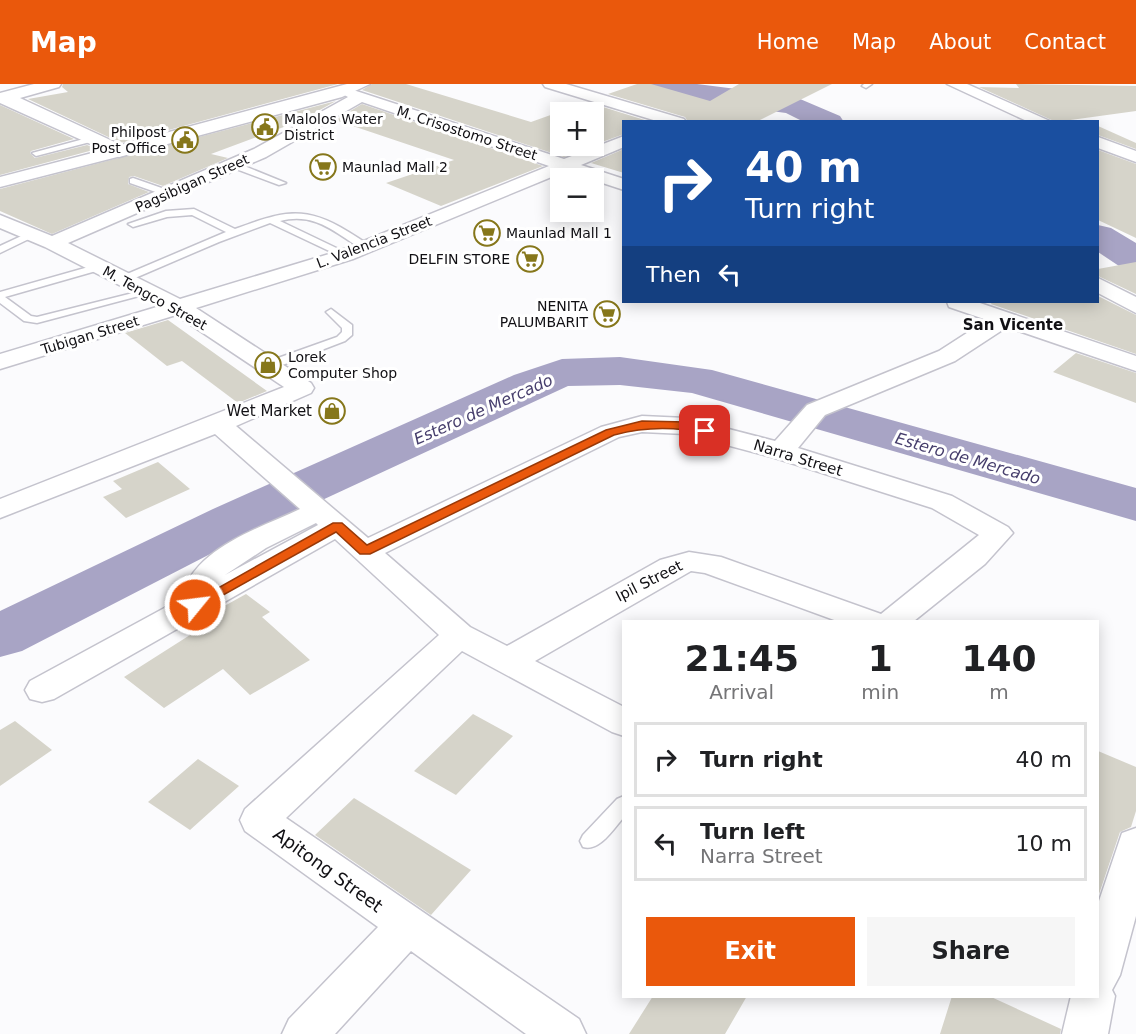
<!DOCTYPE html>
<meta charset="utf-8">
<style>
body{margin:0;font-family:"DejaVu Sans",sans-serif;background:#f6f6f6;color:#202124;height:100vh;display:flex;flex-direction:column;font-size:22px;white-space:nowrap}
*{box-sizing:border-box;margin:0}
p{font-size:20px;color:#757577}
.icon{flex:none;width:33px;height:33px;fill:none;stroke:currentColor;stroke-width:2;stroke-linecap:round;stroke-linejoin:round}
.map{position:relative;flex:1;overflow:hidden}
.side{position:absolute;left:622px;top:536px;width:477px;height:378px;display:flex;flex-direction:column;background:#fff;border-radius:0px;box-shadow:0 3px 15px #0003}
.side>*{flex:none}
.banner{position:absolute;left:622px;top:36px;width:477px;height:183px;border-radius:0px;box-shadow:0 3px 15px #0003;background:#1a4fa0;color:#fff;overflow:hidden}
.buttons{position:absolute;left:550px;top:18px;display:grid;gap:12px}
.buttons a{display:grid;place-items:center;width:54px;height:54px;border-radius:0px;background:#fff;box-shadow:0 3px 15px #0003;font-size:30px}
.pin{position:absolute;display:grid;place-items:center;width:51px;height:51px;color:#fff;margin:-26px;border-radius:12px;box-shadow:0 3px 9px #0006}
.me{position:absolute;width:66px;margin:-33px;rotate:61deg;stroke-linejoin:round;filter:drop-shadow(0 0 4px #0008)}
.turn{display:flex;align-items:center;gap:21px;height:126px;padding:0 24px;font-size:27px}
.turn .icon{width:78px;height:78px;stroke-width:2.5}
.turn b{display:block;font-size:42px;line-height:51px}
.then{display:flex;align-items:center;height:57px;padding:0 24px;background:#0003;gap:12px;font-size:22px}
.eta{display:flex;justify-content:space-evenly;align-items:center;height:102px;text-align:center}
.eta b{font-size:36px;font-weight:700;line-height:42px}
.cta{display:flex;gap:12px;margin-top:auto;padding:12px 24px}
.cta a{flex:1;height:69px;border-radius:0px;background:#ea580c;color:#fff;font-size:24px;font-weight:700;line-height:69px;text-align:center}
.cta a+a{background:#f6f6f6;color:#202124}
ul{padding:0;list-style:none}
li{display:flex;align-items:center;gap:18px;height:75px;margin:0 12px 9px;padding:0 12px;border:3px solid #e0e0e0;border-radius:0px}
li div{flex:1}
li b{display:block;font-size:22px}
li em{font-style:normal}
header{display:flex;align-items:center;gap:36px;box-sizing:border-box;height:84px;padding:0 30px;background:#ea580c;color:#fff}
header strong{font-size:28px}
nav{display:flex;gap:33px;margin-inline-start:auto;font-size:21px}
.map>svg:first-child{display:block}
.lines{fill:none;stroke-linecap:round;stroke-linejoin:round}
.river{fill:#a8a4c5;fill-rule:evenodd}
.building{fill:#d6d4ca}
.lane-casing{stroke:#c4c3cd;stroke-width:3}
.street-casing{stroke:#c4c3cd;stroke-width:3}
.secondary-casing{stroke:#c4c3cd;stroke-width:3}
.lane{fill:#fff;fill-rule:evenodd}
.street{fill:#fff;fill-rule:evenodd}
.secondary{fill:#fff;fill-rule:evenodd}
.route{fill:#ea580c;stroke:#983908;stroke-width:1.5}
.labels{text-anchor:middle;stroke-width:6;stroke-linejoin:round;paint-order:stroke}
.far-poi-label{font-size:14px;fill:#111014;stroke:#fff;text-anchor:start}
.far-street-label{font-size:14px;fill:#111014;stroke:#fff}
.far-quarter-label{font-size:15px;font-weight:bold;fill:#111014;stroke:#fff}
.poi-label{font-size:15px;fill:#111014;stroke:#fff;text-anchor:end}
.street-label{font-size:15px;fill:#111014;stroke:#fff}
.water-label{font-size:16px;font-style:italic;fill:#463e6c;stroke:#fff}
.near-street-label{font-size:18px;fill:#111014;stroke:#fff}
</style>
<header>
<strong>Map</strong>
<nav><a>Home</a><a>Map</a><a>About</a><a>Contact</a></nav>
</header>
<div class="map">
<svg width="1136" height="950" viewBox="0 0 1136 950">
<rect width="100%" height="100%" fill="#fbfbfd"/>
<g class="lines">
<path class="river" d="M642,0H697L793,12L840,32L844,38H804L786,29L678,14L646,6Z
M1098,141L1111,144L1136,159V188L1122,184L1098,168Z
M620,273L712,286L1136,404V437L692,309L620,301L568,302L251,449L22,567L0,573V527L213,425L514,291L562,275Z"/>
</g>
<path class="building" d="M63,0H338L121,59L28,15L68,8L62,3Z
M372,0H406L531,38L587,18L651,38H624V50L594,61V28H561V62H593L564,73L362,6Z
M637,0H651L710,17L739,0H832L756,38H688L685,33L608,10Z
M1016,0L1136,2V27L1056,38L979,3L1019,4Z
M336,17L300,37L211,70L228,74L163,102L134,92L129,93L128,100L149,108L52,150L0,127V105Z
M362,20L543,82L441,122L386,99L454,76L335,36Z
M0,21L74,55L31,67L30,69L35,74L87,61L97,65L0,91Z
M1098,42L1136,59V65L1098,51Z
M624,65V89L591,79Z
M1098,66L1136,80V154L1098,136Z
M1136,178V210L1098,192V185Z
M1098,212L1136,231V270L991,220L992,218H1098Z
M168,236L267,307L238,319L182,277L167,282L125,249Z
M1076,269L1136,289V319L1053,288Z
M158,378L190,405L126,434L103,413L122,405L113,397Z
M246,510L270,528L262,533L310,576L250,611L223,585L164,624L124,593L190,551L183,545Z
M473,630L513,652L456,711L414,687Z
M15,637L52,666L0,702V646Z
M1098,667L1136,683V727L1131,743L1120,748L1098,813Z
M198,675L239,702L190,746L148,718Z
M354,714L471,786L431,831L315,751Z
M653,912H747L725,950H629Z
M952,912H989L1061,945L1060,950H940Z"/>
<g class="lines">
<g class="lane-casing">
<path id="lane" d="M864,0H872L866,4L862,2Z
M91,53H94V57L36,72L32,69Z
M231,79H237L286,99L279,101L231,83Z
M133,94L173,108L175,110L167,112L130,99V95Z
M194,125L235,145C281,128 304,120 347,147C355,152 364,157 371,163L362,165C334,148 315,128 280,137L351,171L342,173L270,139L219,158L128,197H120V193L226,148L192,131L167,133L133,143L128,140L166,127Z
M32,147L35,148V152L0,169V162Z
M99,180L103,181V185L5,213L31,232L37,233L149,205L154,208L37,239L24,237L0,219V208Z
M331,225L352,241V251L345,257L272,285H264V279L337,253L342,248V244L326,228Z
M624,712V733C614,744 600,768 583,763L580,757L583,751L617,715Z"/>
</g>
<g class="street-casing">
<path id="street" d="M543,0H566L684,35L686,38H660L545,3Z
M947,0H967L1052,38H1029Z
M344,3L564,75L624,52V63L581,81L624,95V106L566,87L353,175L196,224L311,299L314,304L311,309L236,342L368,454L601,343L642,332L686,334L775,357L807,321L939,267L987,236L949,223L947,218H977L1136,272V287L1007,243L955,277L825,331L798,364L952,412L1008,443L1013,449L985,480L914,537H837L705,489L691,487L535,577L624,623V652L612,648L462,567L286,734L579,935L586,950H526L411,867L335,950H282L289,935L378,843L245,747L240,736L245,725L439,551L335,455L54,615L42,618L30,615L25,606L30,597L181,515C193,464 258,445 300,425L215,350L0,434V415L284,303L176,231L0,285V270L160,222L45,163L0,144V131L52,152L254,65L348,13L337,7ZM362,18L549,82L339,167L180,215L68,159L266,73ZM642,348L685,350L772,373L932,424L979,451L881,530L721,473L689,468L660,476L507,562L470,543L385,469L619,353ZM316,439L318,441L225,491L266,464Z
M1098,53L1136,67V78L1098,64Z
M119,62L125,63L127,67L125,71L0,103V93Z
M1098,194L1136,213V229L1098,209Z
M1136,744V832L1120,891L1112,906L1115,912L1108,950H1062L1071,912H1098V820L1122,749Z"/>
</g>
<g class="secondary-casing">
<path id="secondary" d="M34,0H61L59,3L20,14L121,61L347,0H370L342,13L119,73L0,19V9Z"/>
</g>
<use href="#lane" class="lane"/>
<use href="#street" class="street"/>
<use href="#secondary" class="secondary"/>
</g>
<path class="route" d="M642,337L686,338L711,347L705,350C674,342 645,343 614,351L370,470H360L336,448L200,524H190L188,521L333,439H342L367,461L606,346Z"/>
<defs>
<g id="civic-ring" transform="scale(1.35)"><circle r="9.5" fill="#fff" stroke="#86771b" stroke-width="1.5"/><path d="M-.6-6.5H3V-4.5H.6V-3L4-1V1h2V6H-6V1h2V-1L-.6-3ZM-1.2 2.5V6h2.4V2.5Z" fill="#86771b"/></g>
<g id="supermarket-ring" transform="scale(1.35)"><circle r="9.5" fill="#fff" stroke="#86771b" stroke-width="1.5"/><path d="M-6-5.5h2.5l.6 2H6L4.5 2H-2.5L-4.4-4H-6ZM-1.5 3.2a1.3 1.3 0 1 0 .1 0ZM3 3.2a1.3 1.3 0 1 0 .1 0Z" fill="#86771b"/></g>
<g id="shop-ring" transform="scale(1.35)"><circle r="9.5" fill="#fff" stroke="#86771b" stroke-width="1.5"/><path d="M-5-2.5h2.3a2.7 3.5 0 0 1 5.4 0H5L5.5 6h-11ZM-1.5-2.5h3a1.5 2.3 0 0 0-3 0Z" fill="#86771b"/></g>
</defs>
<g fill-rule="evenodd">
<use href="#civic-ring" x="265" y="43"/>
<use href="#civic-ring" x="185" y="56"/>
<use href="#supermarket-ring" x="323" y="83"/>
<use href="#supermarket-ring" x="487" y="149"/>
<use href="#supermarket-ring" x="530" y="175"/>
<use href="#supermarket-ring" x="607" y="230"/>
<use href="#shop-ring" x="268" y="281"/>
<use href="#shop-ring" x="332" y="327"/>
</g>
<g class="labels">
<g class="far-poi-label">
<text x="284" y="40">Malolos Water<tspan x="284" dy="16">District</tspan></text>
<text x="166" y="53" text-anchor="end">Philpost<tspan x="166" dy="16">Post Office</tspan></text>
<text x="342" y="88">Maunlad Mall 2</text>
<text x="506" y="154">Maunlad Mall 1</text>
<text x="510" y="180" text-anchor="end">DELFIN STORE</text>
<text x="588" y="227" text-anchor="end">NENITA<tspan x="588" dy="16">PALUMBARIT</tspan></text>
<text x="288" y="278">Lorek<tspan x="288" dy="16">Computer Shop</tspan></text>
</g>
<g class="far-street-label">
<text transform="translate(467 49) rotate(18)" y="5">M. Crisostomo Street</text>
<text transform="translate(192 99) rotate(-24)" y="5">Pagsibigan Street</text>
<text transform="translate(374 158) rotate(-21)" y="5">L. Valencia Street</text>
<text transform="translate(155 214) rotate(29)" y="5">M. Tengco Street</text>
<text transform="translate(90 251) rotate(-17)" y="5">Tubigan Street</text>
</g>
<g class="far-quarter-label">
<text x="1013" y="246">San Vicente</text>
</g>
<g class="poi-label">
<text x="312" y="332">Wet Market</text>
</g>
<g class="street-label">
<text transform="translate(798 374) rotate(17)" y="5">Narra Street</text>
<text transform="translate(649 497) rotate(-27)" y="5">Ipil Street</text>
</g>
<g class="water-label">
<text transform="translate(483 325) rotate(-24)" y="6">Estero de Mercado</text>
<text transform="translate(968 374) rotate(16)" y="6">Estero de Mercado</text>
</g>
<g class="near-street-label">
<text transform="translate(328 786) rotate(36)" y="6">Apitong Street</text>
</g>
</g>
</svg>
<div class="buttons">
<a>+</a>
<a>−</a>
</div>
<div class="pin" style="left:705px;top:347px;background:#d93025"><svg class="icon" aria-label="arrive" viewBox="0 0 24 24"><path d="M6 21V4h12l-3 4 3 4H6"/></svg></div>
<svg class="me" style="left:195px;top:521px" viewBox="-20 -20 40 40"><circle r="17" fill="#ea580c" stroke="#fff" stroke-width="3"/><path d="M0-11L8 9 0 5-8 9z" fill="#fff"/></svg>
<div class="banner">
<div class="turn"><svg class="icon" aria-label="right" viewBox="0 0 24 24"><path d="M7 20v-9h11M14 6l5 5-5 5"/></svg><div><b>40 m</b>Turn right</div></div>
<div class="then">Then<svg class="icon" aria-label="left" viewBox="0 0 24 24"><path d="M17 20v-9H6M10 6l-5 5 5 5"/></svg></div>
</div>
<section class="side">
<div class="eta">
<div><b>21:45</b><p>Arrival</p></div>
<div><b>1</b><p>min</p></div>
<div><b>140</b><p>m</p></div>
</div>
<ul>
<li><svg class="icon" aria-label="right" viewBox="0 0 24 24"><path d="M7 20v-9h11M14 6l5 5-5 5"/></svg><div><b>Turn right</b></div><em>40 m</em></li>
<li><svg class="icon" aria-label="left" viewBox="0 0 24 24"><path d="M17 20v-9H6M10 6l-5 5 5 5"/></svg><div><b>Turn left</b><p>Narra Street</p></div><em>10 m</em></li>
</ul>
<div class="cta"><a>Exit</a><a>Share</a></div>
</section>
</div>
